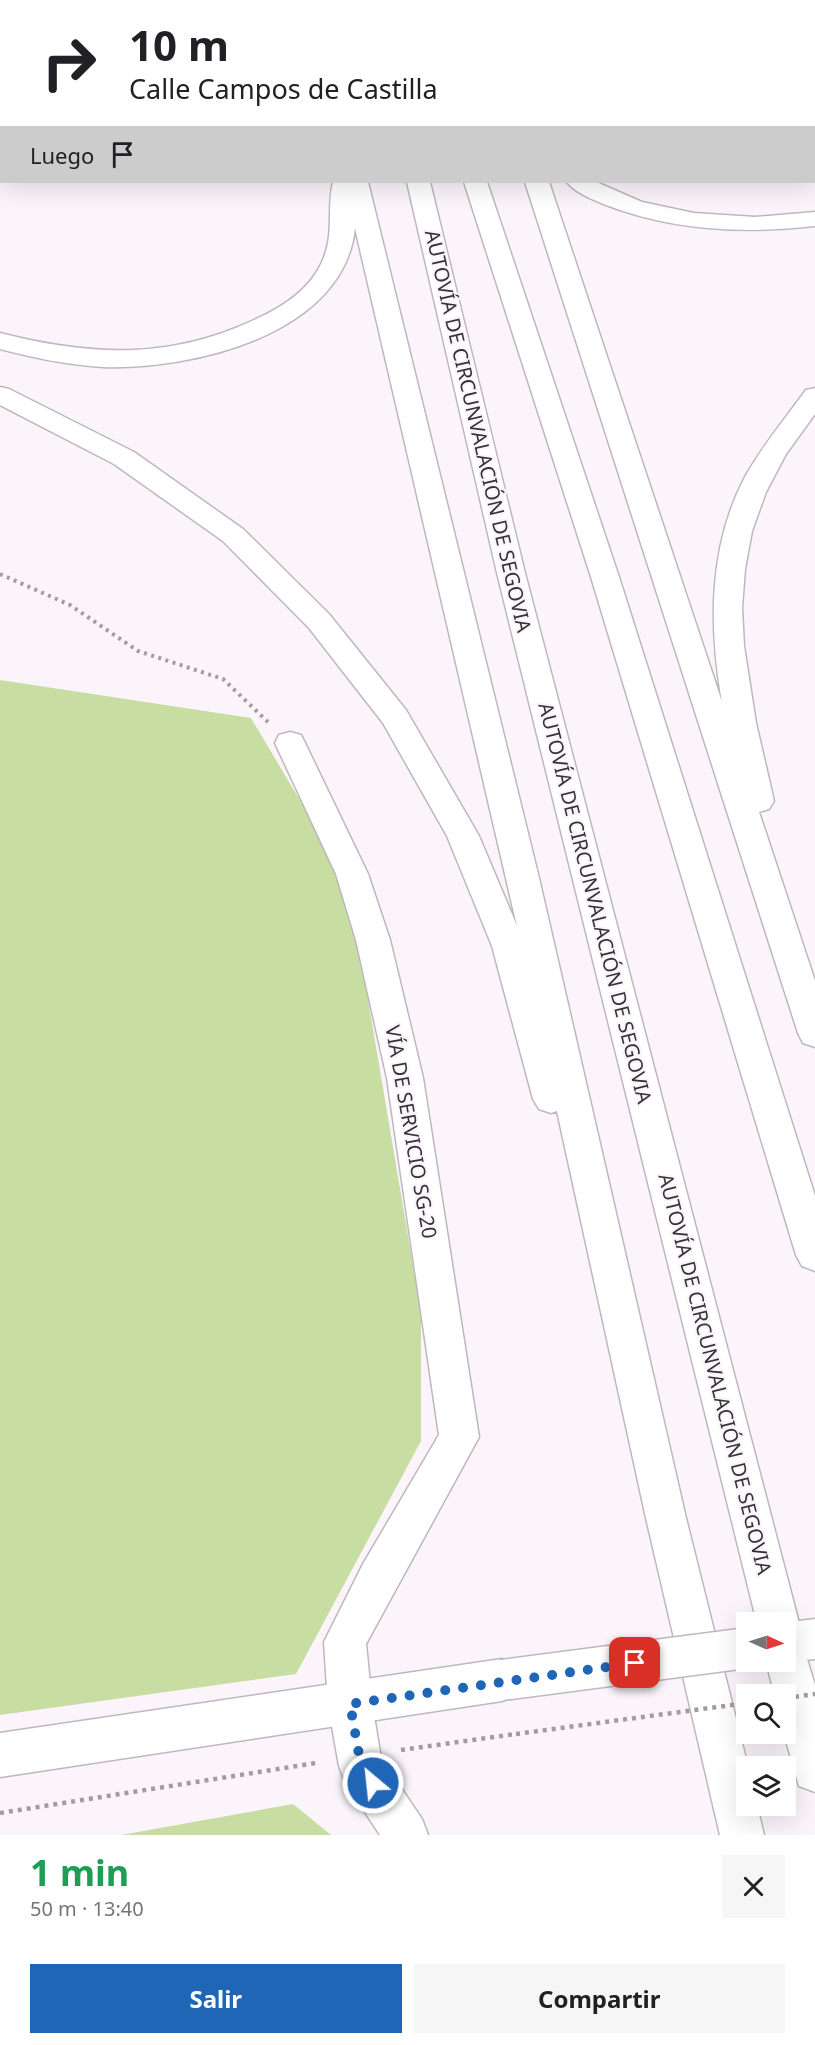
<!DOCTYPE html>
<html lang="es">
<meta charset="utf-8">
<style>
body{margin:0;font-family:"Noto Sans",sans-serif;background:#f6f6f6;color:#202124;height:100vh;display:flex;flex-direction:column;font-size:22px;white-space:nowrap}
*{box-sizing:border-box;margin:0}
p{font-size:20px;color:#757577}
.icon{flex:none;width:33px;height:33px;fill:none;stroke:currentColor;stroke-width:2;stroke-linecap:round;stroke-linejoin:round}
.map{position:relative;height:1835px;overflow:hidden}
.sheet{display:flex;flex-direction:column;background:#fff;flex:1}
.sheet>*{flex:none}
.guide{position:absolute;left:0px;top:0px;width:816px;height:183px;box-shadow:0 6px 24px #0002;background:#fff;color:#202124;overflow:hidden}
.needle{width:39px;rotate:93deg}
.controls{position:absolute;left:736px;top:1612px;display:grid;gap:12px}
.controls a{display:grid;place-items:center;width:60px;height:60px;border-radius:0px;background:#fff;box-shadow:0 6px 24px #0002;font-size:30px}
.pin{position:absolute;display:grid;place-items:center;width:51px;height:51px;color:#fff;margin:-26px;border-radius:12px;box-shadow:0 3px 9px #0006}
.me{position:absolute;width:66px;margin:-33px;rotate:332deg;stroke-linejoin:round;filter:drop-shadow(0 0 4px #0008)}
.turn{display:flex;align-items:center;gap:21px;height:126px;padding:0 30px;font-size:27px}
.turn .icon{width:78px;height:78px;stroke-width:2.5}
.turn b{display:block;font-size:42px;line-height:51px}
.then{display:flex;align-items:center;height:57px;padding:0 30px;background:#0003;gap:12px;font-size:22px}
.round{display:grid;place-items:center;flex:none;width:63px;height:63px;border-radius:0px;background:#f6f6f6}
.headline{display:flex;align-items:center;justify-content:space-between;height:102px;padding:0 30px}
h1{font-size:36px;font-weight:700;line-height:45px;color:#1e9e55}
.action{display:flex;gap:12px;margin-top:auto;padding:12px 30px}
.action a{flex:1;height:69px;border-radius:0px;background:#1f66b6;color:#fff;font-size:24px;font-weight:700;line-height:69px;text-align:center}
.action a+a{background:#f6f6f6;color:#202124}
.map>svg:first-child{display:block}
.green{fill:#c7dda1}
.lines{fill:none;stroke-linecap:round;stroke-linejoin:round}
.minor-casing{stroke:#beb8be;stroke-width:3}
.secondary-casing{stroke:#beb8be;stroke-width:3}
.motorway-casing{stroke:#beb8be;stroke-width:3}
.path-far1{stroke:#a19ca1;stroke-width:4;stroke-dasharray:3 4.5;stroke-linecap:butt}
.path{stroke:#a19ca1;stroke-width:4.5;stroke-dasharray:4 5;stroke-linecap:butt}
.minor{fill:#fff;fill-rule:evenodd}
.secondary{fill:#fff;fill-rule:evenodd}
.motorway{fill:#fff;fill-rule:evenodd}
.secondary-bridge-casing{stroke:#beb8be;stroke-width:43;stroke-linecap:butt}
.path-bridge{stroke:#a19ca1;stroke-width:4.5;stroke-dasharray:4 5;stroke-linecap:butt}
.secondary-bridge{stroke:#fff;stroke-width:40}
.route{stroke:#1f66b6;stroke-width:10;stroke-dasharray:0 18}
.labels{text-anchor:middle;stroke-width:4.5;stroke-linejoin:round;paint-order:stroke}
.street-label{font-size:20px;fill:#343235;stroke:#fbf5fb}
</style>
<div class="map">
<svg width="815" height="1835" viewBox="0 0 815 1835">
<rect width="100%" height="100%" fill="#fbf5fb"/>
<path class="green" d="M0,680L251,718L348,881L421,1313V1441L296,1674L0,1715Z
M293,1804L331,1835H121Z"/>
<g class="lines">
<g class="minor-casing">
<path id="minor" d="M290,732L301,735L305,743L368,874L390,940L423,1078L479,1437L366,1644L372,1704L381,1758L422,1819L428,1835H380L345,1782L339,1766L328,1704L324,1642L363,1564L439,1435L387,1078L356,940L336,874L275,743L279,735Z"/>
</g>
<g class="secondary-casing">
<path id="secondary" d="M815,1619V1659L786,1662H785L786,1623H782Z
M502,1659L517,1665L523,1680L517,1695L502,1701L0,1777V1733Z"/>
</g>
<g class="motorway-casing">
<path id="motorway" d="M211,0H239L210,2Z
M301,0H323V2H302Z
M337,0H366L336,2Z
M409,0H431V2H409Z
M478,0H507L477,2Z
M638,0H673L637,2Z
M753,0H787L788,2H754Z
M0,2H2V14H0Z
M814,3H815V15H814Z
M0,54H2V68H0Z
M0,78H2V92H0Z
M2,122V136L0,137V123Z
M333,182H368L539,878L686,1518L748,1767L747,1806H757L764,1835H720L646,1518L557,1111L551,1113L539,1109L533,1099L492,946L447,836L383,723L309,628L223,541L114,464L0,405V387L9,389L134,452L243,529L329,614L406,710L479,836L517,926L355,228C344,335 191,370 103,367C68,365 34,358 0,349V333C90,356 168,360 254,320C279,309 307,292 320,266C336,236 326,210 333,182Z
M407,182H430L525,573L799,1623L793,1637L801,1640L815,1685V1792L799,1786L784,1734H786V1695H775L766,1662H786V1623H757L497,573Z
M464,182H487L619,577L815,1196V1271L802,1266L796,1255L591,577Z
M525,182H549L722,702C709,627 708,547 745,477C762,446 785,419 806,390L815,388V414L786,454L766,492L752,531L745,569L742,608L744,646L756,723L774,801L769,809L759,812L815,981V1047L803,1043L798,1033Z
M567,182H596L642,202L694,213L755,217L815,212V226C744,234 674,231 606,205C594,200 575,193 567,182Z"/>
</g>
<path class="path-far1" d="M0,574L70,605L138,651L223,679L268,722"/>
<path class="path" d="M401,1750L516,1734
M0,1813L316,1763"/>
<use href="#minor" class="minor"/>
<use href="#secondary" class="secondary"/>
<use href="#motorway" class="motorway"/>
<g class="secondary-bridge-casing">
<path id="secondary-bridge" d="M502,1680L747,1648"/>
</g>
<path class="path-bridge" d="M786,1698L815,1694
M516,1734L747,1703"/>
<use href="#secondary-bridge" class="secondary-bridge"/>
</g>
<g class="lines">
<path class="route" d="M373,1783L361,1766L350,1704L635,1663"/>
</g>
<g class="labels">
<g class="street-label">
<text transform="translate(478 431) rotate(77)" y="7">AUTOVÍA DE CIRCUNVALACIÓN DE SEGOVIA</text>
<text transform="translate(595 903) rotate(76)" y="7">AUTOVÍA DE CIRCUNVALACIÓN DE SEGOVIA</text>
<text transform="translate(411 1132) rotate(80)" y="7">VÍA DE SERVICIO SG-20</text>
<text transform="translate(715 1374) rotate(76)" y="7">AUTOVÍA DE CIRCUNVALACIÓN DE SEGOVIA</text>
</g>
</g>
</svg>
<div class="controls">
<a><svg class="needle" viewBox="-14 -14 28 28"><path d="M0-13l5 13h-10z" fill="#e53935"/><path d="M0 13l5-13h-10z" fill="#757577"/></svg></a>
<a><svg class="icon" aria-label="search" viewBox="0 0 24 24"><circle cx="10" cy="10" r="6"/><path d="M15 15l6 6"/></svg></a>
<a><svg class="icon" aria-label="layers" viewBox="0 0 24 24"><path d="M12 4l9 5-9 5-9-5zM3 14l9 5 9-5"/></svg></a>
</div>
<div class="pin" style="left:635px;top:1663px;background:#d93025"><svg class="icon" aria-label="arrive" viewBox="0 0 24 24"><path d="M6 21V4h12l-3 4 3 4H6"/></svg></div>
<svg class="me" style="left:373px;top:1783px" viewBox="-20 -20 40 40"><circle r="17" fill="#1f66b6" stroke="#fff" stroke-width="3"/><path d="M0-11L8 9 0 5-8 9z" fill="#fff"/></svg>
<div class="guide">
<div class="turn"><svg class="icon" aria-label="right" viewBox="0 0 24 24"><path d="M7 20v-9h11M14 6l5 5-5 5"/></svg><div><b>10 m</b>Calle Campos de Castilla</div></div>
<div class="then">Luego<svg class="icon" aria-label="arrive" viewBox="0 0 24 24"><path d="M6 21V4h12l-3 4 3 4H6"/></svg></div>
</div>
</div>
<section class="sheet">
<div class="headline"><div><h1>1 min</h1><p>50 m · 13:40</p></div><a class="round"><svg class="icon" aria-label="close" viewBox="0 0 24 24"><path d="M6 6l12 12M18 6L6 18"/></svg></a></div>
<div class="action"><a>Salir</a><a>Compartir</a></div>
</section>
